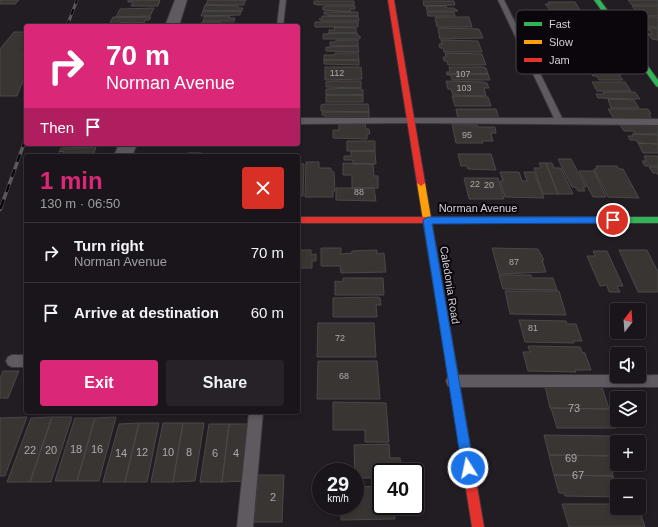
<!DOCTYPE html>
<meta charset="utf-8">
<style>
body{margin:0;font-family:Arial,sans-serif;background:#272227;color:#f1f3f6;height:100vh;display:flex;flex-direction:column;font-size:15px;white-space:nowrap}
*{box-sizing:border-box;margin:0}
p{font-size:13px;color:#9f9fa2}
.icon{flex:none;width:22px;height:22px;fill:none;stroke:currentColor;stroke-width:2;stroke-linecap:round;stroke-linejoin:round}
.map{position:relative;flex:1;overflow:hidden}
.side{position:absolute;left:24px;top:154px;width:276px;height:260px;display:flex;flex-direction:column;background:#1a151a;border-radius:4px;box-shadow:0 2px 6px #0003,0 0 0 1px #383439}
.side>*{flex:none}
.banner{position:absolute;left:24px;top:24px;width:276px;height:122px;border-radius:4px;box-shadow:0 2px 6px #0003,0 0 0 1px #383439;background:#db2777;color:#fff;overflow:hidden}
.needle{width:26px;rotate:17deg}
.fabs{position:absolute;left:610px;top:303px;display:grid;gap:8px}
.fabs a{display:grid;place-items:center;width:36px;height:36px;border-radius:4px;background:#1a151a;box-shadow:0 2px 6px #0003,0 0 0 1px #383439;font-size:20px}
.speed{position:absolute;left:312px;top:463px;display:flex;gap:8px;font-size:20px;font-weight:700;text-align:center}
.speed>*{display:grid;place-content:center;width:52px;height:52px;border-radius:50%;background:#1a151a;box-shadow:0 2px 6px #0003,0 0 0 1px #383439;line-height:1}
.speed small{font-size:10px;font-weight:400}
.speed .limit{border:2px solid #111;border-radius:6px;background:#fff;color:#111}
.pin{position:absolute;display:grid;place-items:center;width:34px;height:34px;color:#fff;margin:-17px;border:2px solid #fff;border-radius:50%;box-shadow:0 1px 4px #0007}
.me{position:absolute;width:44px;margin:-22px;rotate:350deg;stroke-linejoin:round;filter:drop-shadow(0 0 3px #0008)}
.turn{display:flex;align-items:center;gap:14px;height:84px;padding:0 16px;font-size:18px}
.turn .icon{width:52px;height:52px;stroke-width:2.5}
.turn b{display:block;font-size:28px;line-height:34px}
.then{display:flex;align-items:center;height:38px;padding:0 16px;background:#0003;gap:8px;font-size:15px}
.round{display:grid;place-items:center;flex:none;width:42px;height:42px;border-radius:4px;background:#272227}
.overview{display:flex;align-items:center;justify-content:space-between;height:68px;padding:0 16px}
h1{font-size:24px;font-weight:600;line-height:30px;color:#db2777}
.primary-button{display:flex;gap:8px;margin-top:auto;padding:8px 16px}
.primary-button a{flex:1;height:46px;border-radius:4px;background:#db2777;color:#fff;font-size:16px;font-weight:600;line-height:46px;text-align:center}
.primary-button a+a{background:#272227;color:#f1f3f6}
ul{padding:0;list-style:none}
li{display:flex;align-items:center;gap:12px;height:60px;padding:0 16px;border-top:1px solid #383439}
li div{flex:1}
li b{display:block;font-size:15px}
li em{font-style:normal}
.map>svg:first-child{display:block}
.building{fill:#393532;stroke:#4b4849}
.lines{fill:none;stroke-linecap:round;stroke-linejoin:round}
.lane-casing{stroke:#3c373d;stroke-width:2}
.street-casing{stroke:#3c373d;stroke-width:2}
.fast-casing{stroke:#3c373d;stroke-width:2}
.slow-casing{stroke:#3c373d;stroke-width:2}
.jam-casing{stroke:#3c373d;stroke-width:2}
.lane{fill:#5e5a5f;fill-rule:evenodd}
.street{fill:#5e5a5f;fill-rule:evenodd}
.fast{fill:#30b455;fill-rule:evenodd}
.slow{fill:#ff9f0a;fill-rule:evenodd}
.jam{fill:#e5322d;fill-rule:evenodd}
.rail-far2-casing{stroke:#5d585e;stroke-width:3}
.rail-far1-casing{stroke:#5d585e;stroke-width:3.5}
.rail-casing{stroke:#5d585e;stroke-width:4.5}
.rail-far2{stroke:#0a060b;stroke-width:2;stroke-dasharray:6;stroke-linecap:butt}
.rail-far1{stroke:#0a060b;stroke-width:2.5;stroke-dasharray:8;stroke-linecap:butt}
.rail{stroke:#0a060b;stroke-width:3;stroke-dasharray:9;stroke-linecap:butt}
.route{fill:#1a73e8;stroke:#114b97}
.labels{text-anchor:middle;stroke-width:4;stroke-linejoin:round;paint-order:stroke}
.number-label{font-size:9px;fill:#afa8ae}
.street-label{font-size:11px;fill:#d6cfd8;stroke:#0a060b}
.near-number-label{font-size:11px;fill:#afa8ae}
.key{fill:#0a060b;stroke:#474248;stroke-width:1}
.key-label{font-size:11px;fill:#d6cfd8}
</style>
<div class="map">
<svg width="658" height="527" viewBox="0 0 658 527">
<rect width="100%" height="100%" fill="#221c23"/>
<path class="building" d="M0,0H19L15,4H0Z
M128,0H160L158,6H131L133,2H128Z
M208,0H247H245L244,5H206Z
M628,0H656L658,1V5H632Z
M314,1H354V5H318L314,4Z
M423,1H454L455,5L424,6Z
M548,2H575L580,10H550L545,4H550Z
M205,5L238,6V8H243L242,11H203Z
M328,6H355V9H350L351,12L323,10V7Z
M426,6H446L447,8H454L458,11H427Z
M632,6H658V16H640Z
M154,8L150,16L116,17L120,9Z
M203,11H241L240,15L201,16Z
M324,12H358V16H328V14H324Z
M427,12H454L455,16H428Z
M205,16H230L229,18H235L234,21H203Z
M322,16H358L359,21H322L319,19H322Z
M113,17H151L149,20H145L144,23H120L119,25H109Z
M435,17H469L472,27H437Z
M641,17H658V27H649Z
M202,22H221V23H235V26H200Z
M315,22H358V27H315Z
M334,27L356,28V33H329V30H335Z
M441,28L479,29L483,38L440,39L438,29Z
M648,28H658V40L652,39L648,34H652Z
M14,32H26V50L22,55H26V73L17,96H0V49Z
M341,33H357L358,36H360V39H323V34Z
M336,40H358V46H330V42H336Z
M441,40L478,41L482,52H444L443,48H440L439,44H442Z
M358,46L359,52L326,51V47Z
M335,53H358L359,60H324V55H335Z
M445,53L482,54L486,65H448L447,61H444L443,57H446Z
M324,60H359V65L324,64Z
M325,67H361L362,79L325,80Z
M449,67H482L486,68L488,74H447L446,72H450Z
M591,67H614L617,72H619L621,75H619L623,80H599L597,76H593L590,71H593Z
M447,74H488L490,80H452L451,75H447Z
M331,81H361V88L326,87V82Z
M446,81L482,82L487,83L489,88H484L486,96L453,95L451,89H448Z
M592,82H625L631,91H597Z
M359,88L363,90V95H326V89Z
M603,92H635L640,99L598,98L596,94H604Z
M326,95H363V102H326Z
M452,96L488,97L491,106H455Z
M608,99L634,100L639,108H611Z
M325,104H368L369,112L321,111V105Z
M456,109H496L499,119H458Z
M608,109H648L651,114H649L652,120L614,119Z
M322,112H369V119H325V115H322Z
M339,124H365L366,129H369L370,134H367V139L333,138V130H339Z
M452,124L477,125L478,127H495L496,133H491L493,141H482L483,143H456Z
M620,125H658V134H635L633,131H624Z
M632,134L658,135V144L638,143L636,140H630L628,136H634Z
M347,141H375V151H347Z
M638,143L658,144V153H643Z
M96,147L93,156H54L62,155L64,151L59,152L61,148Z
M351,151H375L376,164H353V160H344V156H351Z
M188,153H201L200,156H187Z
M458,154H491L496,170L468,169L467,166H461Z
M644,156H658V166H645L642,161H646Z
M558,159H571L586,187H583L585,191H578L575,187H572Z
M298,162L299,164H304L303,196H298Z
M306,162H319V168H331V171L334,172L335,191H333V197H305Z
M343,163L373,164L374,176H378V188H352V175H343Z
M539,163H546L558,194H543L534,168H541Z
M546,163H552L554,168H561L573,194H558Z
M596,166H617L619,169H623L639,198L608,197L594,169H597Z
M649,167H658V175L657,173H653Z
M579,171H594L606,197H593Z
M500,172H519L522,181H527L524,172H534L544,198L505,197L500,181H503Z
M464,178H498L504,199H469Z
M336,188H374L376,201L336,200Z
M321,248H341V254L352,253V251L377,250V254L384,253L386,272L341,273L340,266H321Z
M492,248L538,249L544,260H542L546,272L499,274Z
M298,250H311V255L316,254V261H312V268H298Z
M619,250H647L658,272V292H638Z
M593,251H607L623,286H617L620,292H609L607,285L600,286L587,256H595Z
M499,275H531L532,278H553L557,290L503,289Z
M343,278H383L384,295H335V281L343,282Z
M505,291H559L566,315L510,314Z
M378,297L380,298L381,305H376L377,317H333V298Z
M519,320L566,321L567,324H576L582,341H573L574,343L525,342Z
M318,323H374L376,357H317Z
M528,346L580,347L582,352L585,353L591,370H575L576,372L528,371L523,352H530Z
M318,361H377L380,399H317Z
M3,371H19L8,398H0V379Z
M545,386L602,387L609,409L550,408Z
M333,402L386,403L389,442H365V430H333Z
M551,408L609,409L616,428H557Z
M27,417L5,476H0V418Z
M52,417H72L51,482H30Z
M52,417L30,482H7L31,418Z
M116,417L99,481H77L95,418Z
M75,418H95L77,481H55Z
M139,423H159L147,482H125Z
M139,423L125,482H103L119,424Z
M163,423H183L173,482H151Z
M183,423H204L195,481L173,482Z
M209,424H229L222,482H200Z
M229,424H249L244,481L222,482Z
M544,435L610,436L617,456L549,455Z
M389,444L390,458H400L402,472H381V478H355L354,445Z
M549,455L617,456V464H622L624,470H612L613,476L554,475Z
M258,475H284L282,522H254Z
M554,475L613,476L617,487V497L565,496L564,493H559Z
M381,486V506H394L395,519L341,520V506H355V487Z
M562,504H617V508H621L623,515H641L645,527H569Z"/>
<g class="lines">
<g class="lane-casing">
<path id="lane" d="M280,0H286L283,26H277Z
M498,0H504L562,118L658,119V125L411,123L298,124V118H554Z
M12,355H26V367H12L8,365L6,361L8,357Z
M453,375H617V376L658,375V387H453L448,386L446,381L448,376Z
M249,412H263L253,527H237Z"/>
</g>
<g class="street-casing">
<path id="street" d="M175,0H187L179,26H165Z
M119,144H137L132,156H114Z"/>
</g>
<g class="fast-casing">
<path id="fast" d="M594,0H600L658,80V87L656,86Z
M541,217H658V223H541L537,220Z"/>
</g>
<g class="slow-casing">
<path id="slow" d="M421,180L425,183L458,375L457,379L453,380L449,379L448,375L417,183Z"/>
</g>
<g class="jam-casing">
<path id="jam" d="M388,0H394L425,183L421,186L417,183Z
M298,217H541L545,220L541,223H298Z
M453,370L457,371L458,375L484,527H472L448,375L449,371Z"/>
</g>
<use href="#lane" class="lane"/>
<use href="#street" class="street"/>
<use href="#fast" class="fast"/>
<use href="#slow" class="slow"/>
<use href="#jam" class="jam"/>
<g class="rail-far2-casing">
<path id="rail-far2" d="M67,26L77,0"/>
</g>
<g class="rail-far1-casing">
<path id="rail-far1" d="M1,207L26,138"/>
</g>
<g class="rail-casing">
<path id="rail" d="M0,209L1,206"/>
</g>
<use href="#rail-far2" class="rail-far2"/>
<use href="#rail-far1" class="rail-far1"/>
<use href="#rail" class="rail"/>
</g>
<path class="route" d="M428,217H613L617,220L613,223L432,224L474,468L472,473L468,475L463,473L462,468L423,220Z"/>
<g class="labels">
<g class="number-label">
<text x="337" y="76">112</text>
<text x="463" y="77">107</text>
<text x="464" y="91">103</text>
<text x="467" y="138">95</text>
<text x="475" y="187">22</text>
<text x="489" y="188">20</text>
<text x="359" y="195">88</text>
<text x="514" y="265">87</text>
<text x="533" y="331">81</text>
<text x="340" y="341">72</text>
<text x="344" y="379">68</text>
</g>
<g class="street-label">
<text x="478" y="212">Norman Avenue</text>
<text transform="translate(450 285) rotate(81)" y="4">Caledonia Road</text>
</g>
<g class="near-number-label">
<text x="574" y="412">73</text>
<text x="76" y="453">18</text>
<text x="97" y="453">16</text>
<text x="30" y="454">22</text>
<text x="51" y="454">20</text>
<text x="142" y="456">12</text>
<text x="168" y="456">10</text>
<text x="189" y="456">8</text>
<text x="121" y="457">14</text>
<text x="215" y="457">6</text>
<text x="236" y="457">4</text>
<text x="571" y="462">69</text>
<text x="578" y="479">67</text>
<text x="273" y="501">2</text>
</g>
</g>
<rect x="516" y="10" width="132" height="64" rx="6" class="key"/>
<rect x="524" y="22" width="18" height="4" fill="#30b455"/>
<rect x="524" y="40" width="18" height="4" fill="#ff9f0a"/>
<rect x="524" y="58" width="18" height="4" fill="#e5322d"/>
<g class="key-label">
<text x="549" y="28">Fast</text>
<text x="549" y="46">Slow</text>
<text x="549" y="64">Jam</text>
</g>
</svg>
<div class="fabs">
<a><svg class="needle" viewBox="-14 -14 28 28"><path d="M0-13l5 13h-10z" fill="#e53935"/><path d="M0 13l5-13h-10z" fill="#9f9fa2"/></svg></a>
<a><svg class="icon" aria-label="sound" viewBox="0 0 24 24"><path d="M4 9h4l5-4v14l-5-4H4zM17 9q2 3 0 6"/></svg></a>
<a><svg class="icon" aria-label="layers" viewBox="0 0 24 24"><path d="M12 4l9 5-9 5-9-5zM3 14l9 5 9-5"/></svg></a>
<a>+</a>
<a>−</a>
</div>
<div class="speed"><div>29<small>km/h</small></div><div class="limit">40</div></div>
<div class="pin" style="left:613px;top:220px;background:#d93025"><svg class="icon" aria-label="arrive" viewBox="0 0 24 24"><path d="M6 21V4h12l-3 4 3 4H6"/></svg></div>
<svg class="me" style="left:468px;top:468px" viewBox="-20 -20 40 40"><circle r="17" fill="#1a73e8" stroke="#fff" stroke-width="3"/><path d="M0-11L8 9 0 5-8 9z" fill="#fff"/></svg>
<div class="banner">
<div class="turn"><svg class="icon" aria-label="right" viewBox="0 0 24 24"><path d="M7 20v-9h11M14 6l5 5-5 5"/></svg><div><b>70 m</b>Norman Avenue</div></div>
<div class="then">Then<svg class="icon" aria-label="arrive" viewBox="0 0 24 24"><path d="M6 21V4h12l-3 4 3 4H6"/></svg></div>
</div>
<section class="side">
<div class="overview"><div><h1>1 min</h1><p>130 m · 06:50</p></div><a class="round" style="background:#d93025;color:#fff"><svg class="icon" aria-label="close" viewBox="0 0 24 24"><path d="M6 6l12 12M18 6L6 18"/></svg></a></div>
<ul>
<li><svg class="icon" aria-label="right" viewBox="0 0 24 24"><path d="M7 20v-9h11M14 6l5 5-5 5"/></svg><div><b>Turn right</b><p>Norman Avenue</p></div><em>70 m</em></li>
<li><svg class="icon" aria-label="arrive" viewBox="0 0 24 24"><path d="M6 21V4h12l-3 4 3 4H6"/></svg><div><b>Arrive at destination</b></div><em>60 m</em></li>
</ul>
<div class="primary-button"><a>Exit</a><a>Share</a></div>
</section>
</div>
